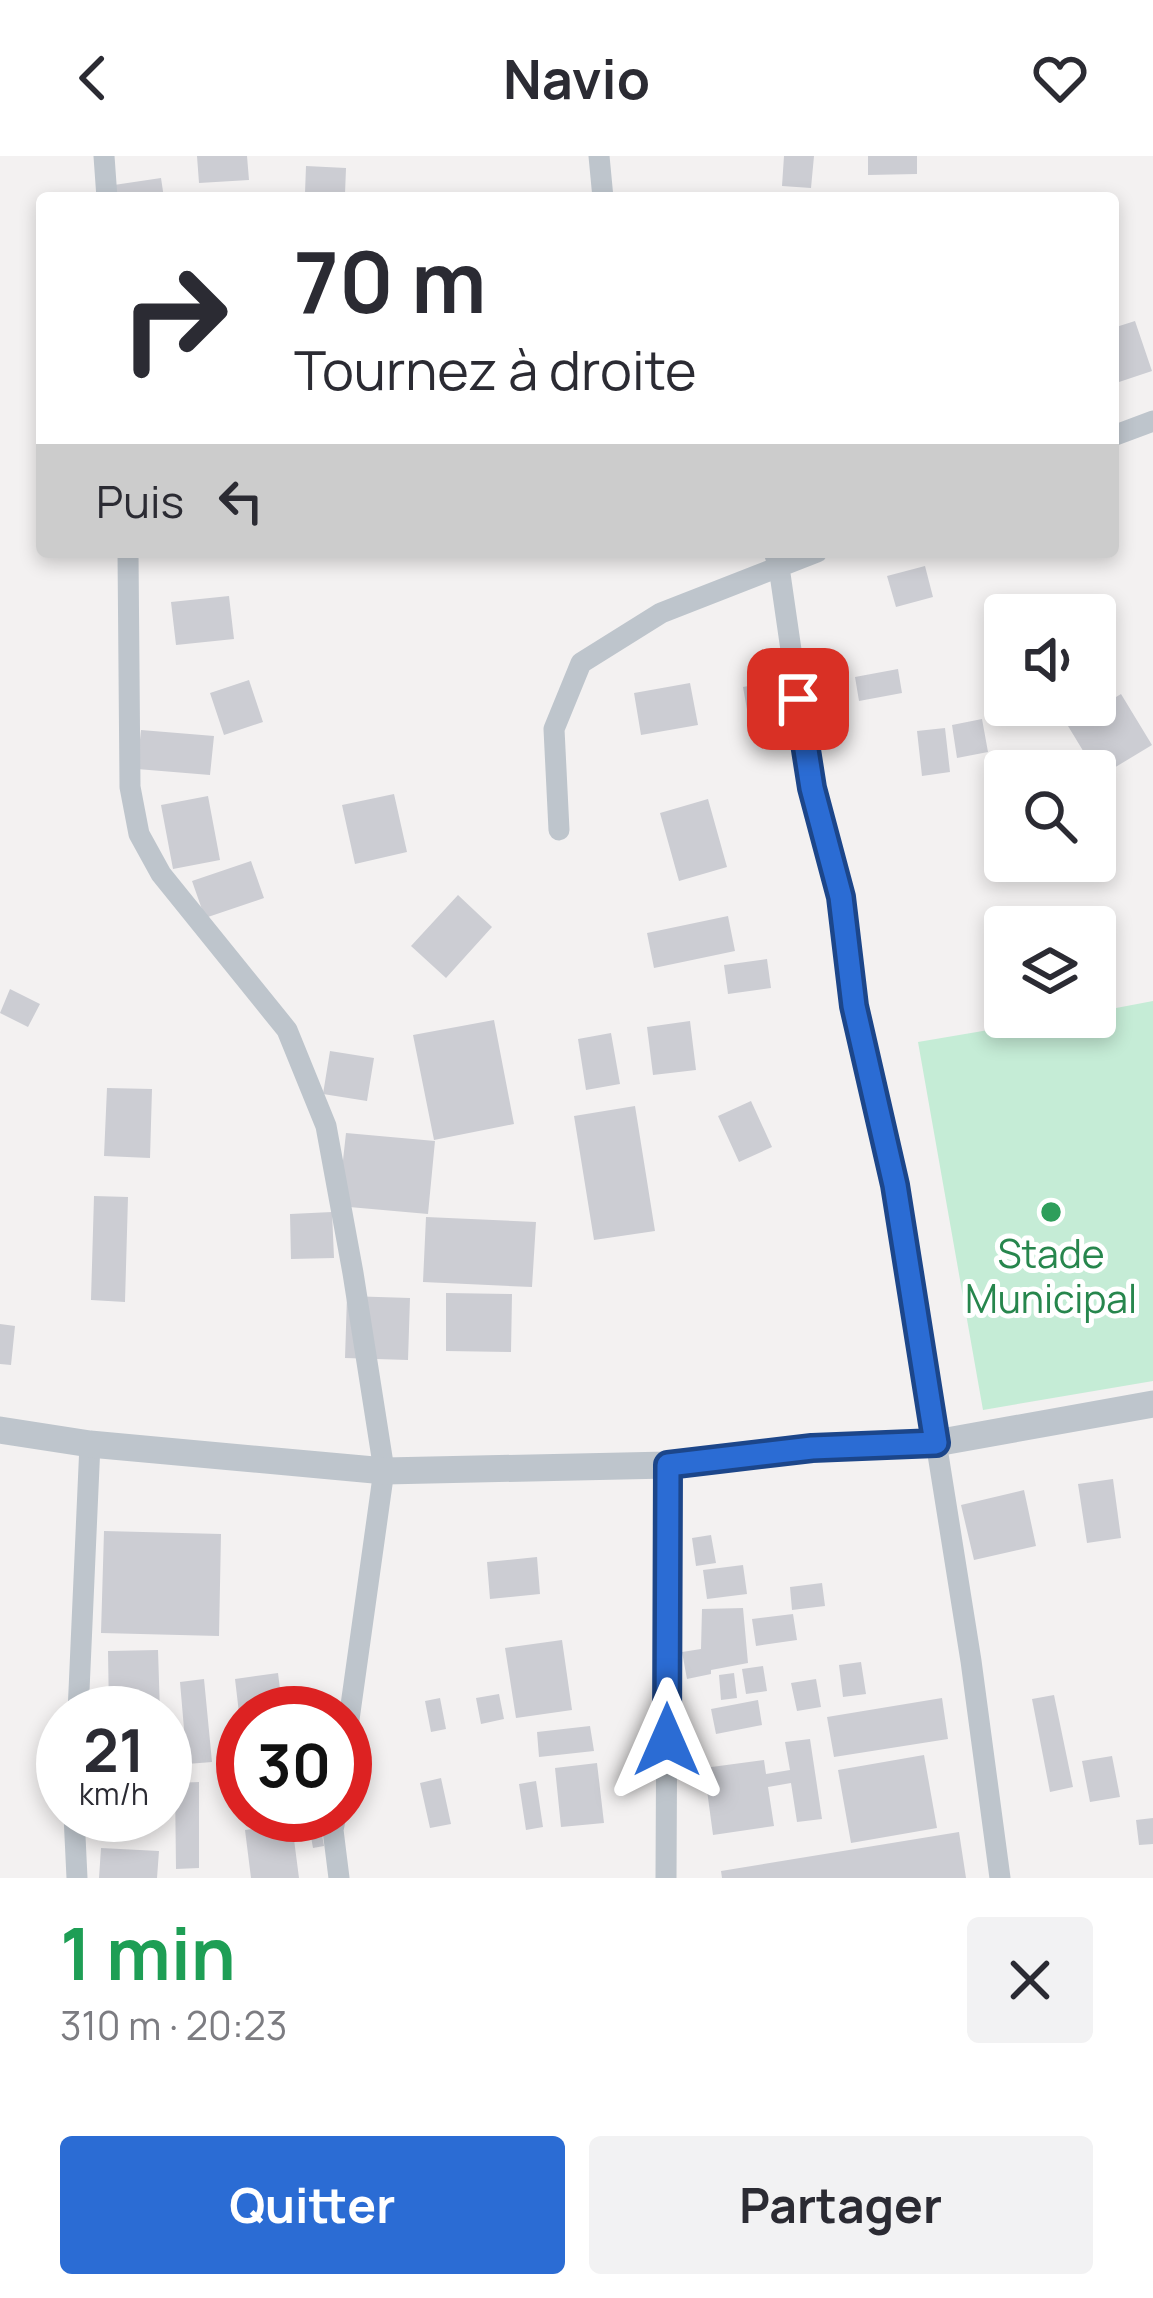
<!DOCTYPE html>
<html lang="fr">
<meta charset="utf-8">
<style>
body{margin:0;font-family:Manrope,sans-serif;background:#f2f2f3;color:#2b2b33;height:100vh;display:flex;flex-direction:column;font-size:45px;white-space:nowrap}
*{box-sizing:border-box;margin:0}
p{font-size:39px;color:#7c7c81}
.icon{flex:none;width:66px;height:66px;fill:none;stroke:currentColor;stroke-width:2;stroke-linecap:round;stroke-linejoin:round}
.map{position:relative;height:1722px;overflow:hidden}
.details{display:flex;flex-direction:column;background:#fff;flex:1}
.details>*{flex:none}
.top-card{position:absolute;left:36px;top:36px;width:1083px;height:366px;border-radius:12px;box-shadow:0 6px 18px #0003;background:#fff;color:#2b2b33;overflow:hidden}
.tools{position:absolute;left:984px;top:438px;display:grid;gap:24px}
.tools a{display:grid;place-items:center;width:132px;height:132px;border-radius:12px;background:#fff;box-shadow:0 6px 18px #0003;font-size:60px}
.speed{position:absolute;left:36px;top:1530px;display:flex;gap:24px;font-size:60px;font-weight:700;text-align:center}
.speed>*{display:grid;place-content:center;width:156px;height:156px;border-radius:50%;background:#fff;box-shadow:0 6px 18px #0003;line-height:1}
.speed small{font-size:30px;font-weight:400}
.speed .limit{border:18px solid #d22;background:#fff;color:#111}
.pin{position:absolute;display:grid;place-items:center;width:102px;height:102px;color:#fff;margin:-51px;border-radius:24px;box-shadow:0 6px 18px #0006}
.me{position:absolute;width:132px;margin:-66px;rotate:0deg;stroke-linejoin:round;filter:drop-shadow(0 0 9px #0008)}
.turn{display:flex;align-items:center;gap:42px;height:252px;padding:0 60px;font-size:54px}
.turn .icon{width:156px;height:156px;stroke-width:2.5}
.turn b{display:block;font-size:84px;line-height:102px}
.then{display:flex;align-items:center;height:114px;padding:0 60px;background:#0003;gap:24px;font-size:45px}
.round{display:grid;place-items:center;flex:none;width:126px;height:126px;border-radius:12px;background:#f2f2f3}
.overview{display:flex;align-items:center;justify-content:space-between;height:204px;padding:0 60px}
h1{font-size:72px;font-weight:700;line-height:90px;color:#1e9e55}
.cta{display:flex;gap:24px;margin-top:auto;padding:24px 60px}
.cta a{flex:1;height:138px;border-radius:12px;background:#2b6cd4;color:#fff;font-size:48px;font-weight:700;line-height:138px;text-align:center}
.cta a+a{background:#f2f2f3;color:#2b2b33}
header{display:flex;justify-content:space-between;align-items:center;height:156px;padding:0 60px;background:#fff;font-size:54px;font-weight:700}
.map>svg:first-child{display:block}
.green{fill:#c5ecd6}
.building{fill:#cccdd3}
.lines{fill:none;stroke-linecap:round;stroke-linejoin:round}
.minor{stroke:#bec5cc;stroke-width:21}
.tertiary{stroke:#bec5cc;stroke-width:27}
.route-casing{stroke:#1c468a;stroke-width:30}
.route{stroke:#2b6cd4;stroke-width:21}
.leisure-dot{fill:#2e9e5b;stroke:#fff;stroke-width:4.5}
.labels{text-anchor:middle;stroke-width:10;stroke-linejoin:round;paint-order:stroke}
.leisure-label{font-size:39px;fill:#27864d;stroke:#fff}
</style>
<header><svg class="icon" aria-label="back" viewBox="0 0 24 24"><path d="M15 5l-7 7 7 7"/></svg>Navio<svg class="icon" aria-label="heart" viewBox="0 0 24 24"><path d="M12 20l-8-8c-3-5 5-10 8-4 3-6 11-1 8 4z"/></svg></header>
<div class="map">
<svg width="1153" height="1722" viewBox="0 0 1153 1722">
<rect width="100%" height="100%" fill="#f3f1f1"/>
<path class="green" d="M1153,845V1225L983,1254L918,886L1064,861H1095V856Z"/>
<path class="building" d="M197,0H247L249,24L199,27Z
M784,0H814L811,32L782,30Z
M868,0H917V18L868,19Z
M306,10L346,12L345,38L305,37Z
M161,22L164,42H116L114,29Z
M1135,165L1152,215L1113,228V172Z
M925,410L933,441L896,451L887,420Z
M229,440L234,483L176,489L171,446Z
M898,513L902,537L859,545L855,521Z
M785,523L791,558L749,565L743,531Z
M249,524L263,566L224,579L210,537Z
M690,527L698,569L641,579L634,537Z
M1121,538L1152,589L1099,621L1068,570Z
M982,563L988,596L957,602L952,569Z
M945,572L950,616L922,620L917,575Z
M141,574L214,580L210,619L137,613Z
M394,638L407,696L355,708L342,649Z
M208,640L220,704L173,713L161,649Z
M708,643L727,711L679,725L660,657Z
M251,705L264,742L205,762L192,725Z
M458,739L492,771L446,822L411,790Z
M728,760L735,795L654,812L647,777Z
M767,803L771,832L728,838L724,809Z
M10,833L40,848L28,871L0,857Z
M494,864L514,968L434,984L413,879Z
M690,865L696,914L653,919L647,871Z
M611,877L620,928L586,934L578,883Z
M330,895L374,902L367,945L323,938Z
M107,932L152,933L150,1002L104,1000Z
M751,945L772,991L739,1006L718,960Z
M635,950L655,1075L594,1084L574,960Z
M346,977L435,985L428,1058L338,1050Z
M94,1040L128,1041L125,1146L91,1144Z
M332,1056L334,1102L291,1103L290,1058Z
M426,1061L536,1066L532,1131L423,1126Z
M446,1137L512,1138L511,1196L446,1195Z
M347,1140L410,1142L408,1204L345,1202Z
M0,1168L15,1170L11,1209L0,1208Z
M1113,1323L1121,1382L1087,1387L1078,1328Z
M1024,1334L1036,1390L974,1404L961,1349Z
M104,1375L221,1378L219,1480L101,1477Z
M711,1379L716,1407L696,1410L692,1382Z
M537,1401L540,1438L490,1443L487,1406Z
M743,1409L747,1438L707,1443L703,1414Z
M822,1427L825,1450L792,1454L790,1431Z
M743,1452L748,1507L711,1514V1518L687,1523L682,1496L701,1493L702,1453Z
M793,1458L797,1484L756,1490L752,1463Z
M562,1484L572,1554L516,1562L505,1492Z
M158,1494L160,1557H109L108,1495Z
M861,1506L866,1538L843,1541L839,1509Z
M763,1510L767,1535L746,1538L742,1513Z
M278,1517L283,1557H239L235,1523Z
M734,1517L737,1542L721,1544L719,1519Z
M204,1523L212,1606L187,1608L180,1526Z
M816,1523L821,1551L797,1555L791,1527Z
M499,1538L504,1563L481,1568L476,1542Z
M1054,1539L1073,1631L1050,1636L1032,1543Z
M440,1542L446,1573L431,1576L425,1545Z
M942,1542L948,1583L834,1601L827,1561Z
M758,1544L762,1569L716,1578L711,1553Z
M590,1570L594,1595L539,1601L537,1576Z
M810,1583L822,1663L797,1666L791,1627L768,1631L774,1670L713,1679L704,1612L764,1604L766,1618L790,1614L785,1586Z
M924,1599L937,1672L851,1687L838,1614Z
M178,1600L180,1624L165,1625V1601Z
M1112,1600L1120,1641L1090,1646L1082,1605Z
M242,1604L243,1616L223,1618V1606Z
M597,1607L604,1667L561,1671L555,1612Z
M441,1622L451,1668L430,1672L420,1627Z
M536,1625L543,1671L526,1674L519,1628Z
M199,1626V1712L176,1713L175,1627Z
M95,1659H141L140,1681L94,1680Z
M319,1662L324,1690L313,1692L308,1664Z
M1153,1662V1688L1139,1689L1136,1664Z
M292,1668L299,1722H251L245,1674Z
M959,1676L966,1722H722L721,1715Z
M101,1692L159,1695L157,1722H99Z"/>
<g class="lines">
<path class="minor" d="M104,0L107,42
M599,0L603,42
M1113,280L1153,265
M128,396L130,631L139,678L161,718L287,874L326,970L353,1117L384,1314L345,1592
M774,396L779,411L811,632L841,741L854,850L895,1029L971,1505L1000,1722
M559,674L554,573L581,507L661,457L817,396
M78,1557L90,1288
M74,1659L77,1722
M336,1659L333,1674L339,1722
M666,1722L668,1309"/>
<path class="tertiary" d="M0,1274L90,1288L385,1315L668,1309L812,1292L936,1287L1153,1248"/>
</g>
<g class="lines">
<g class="route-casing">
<path id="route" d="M667,1584L668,1309L812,1292L936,1287L895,1029L854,850L841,741L812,632L798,543"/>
</g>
<use href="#route" class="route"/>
</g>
<circle class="leisure-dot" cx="1051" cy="1056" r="12"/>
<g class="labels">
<g class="leisure-label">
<text x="1051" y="1112">Stade<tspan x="1051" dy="45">Municipal</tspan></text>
</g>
</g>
</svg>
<div class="tools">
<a><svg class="icon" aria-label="sound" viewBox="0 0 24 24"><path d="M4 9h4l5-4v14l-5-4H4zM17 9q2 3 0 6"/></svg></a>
<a><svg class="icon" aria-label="search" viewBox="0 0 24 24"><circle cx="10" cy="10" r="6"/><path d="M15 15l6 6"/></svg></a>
<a><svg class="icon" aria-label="layers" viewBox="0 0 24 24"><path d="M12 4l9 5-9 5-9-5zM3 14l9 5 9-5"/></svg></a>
</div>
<div class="speed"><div>21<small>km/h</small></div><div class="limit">30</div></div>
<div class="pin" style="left:798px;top:543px;background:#d93025"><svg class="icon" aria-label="arrive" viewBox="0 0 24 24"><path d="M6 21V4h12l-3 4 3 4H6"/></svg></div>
<svg class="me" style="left:667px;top:1584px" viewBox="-20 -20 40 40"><path d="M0-17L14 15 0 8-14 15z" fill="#2b6cd4" stroke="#fff" stroke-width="4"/></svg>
<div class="top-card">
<div class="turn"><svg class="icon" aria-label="right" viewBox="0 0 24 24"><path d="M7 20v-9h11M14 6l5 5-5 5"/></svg><div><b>70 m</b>Tournez à droite</div></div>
<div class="then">Puis<svg class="icon" aria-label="left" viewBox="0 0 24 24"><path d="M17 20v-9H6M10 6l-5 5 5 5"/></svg></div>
</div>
</div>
<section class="details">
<div class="overview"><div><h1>1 min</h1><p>310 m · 20:23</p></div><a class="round"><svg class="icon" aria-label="close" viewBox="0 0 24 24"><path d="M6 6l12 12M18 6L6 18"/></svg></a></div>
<div class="cta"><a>Quitter</a><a>Partager</a></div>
</section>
